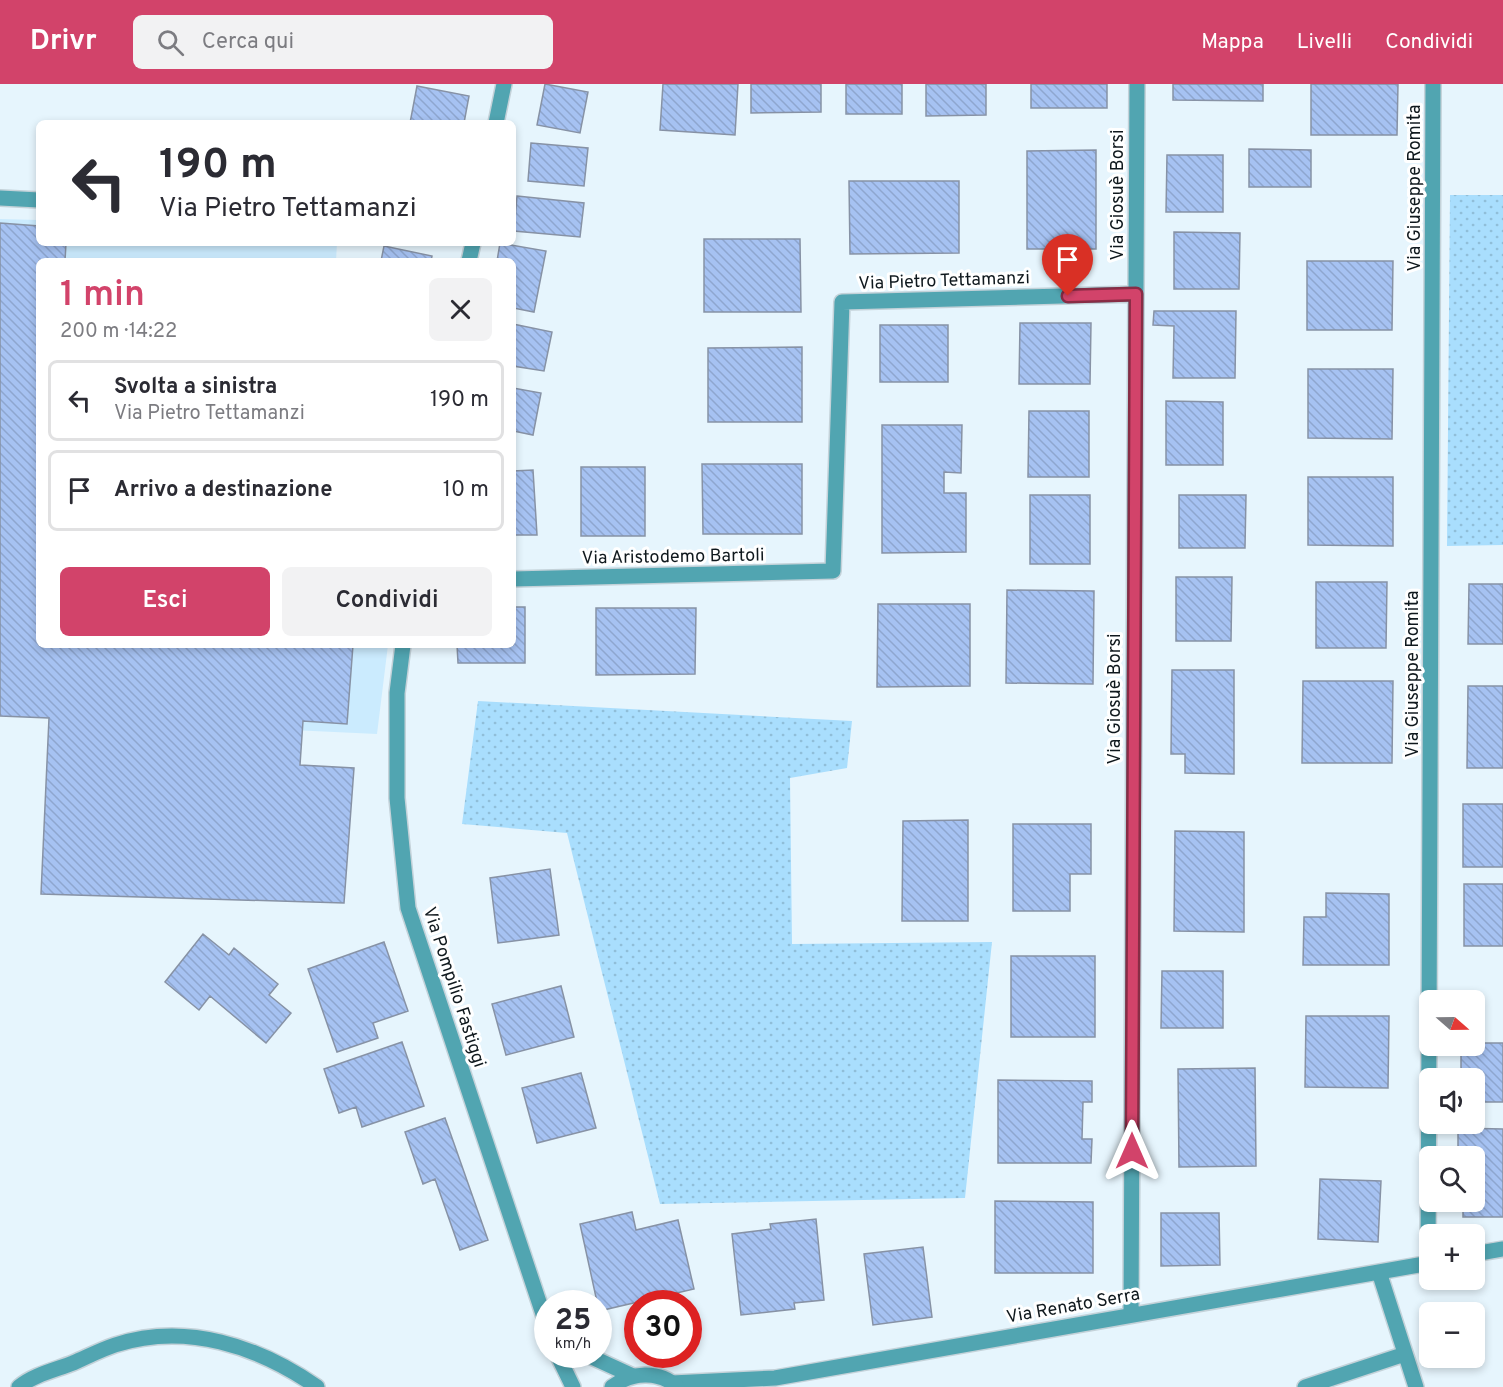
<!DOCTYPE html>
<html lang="it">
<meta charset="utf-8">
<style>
body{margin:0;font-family:Overpass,sans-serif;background:#f2f2f3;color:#2b2b33;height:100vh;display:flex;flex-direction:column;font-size:22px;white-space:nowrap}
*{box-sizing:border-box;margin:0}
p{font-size:20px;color:#7c7c81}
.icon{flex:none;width:33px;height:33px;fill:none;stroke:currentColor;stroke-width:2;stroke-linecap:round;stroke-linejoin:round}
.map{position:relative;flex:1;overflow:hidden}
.details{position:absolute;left:36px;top:174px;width:480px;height:390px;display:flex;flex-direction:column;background:#fff;border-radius:9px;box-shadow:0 3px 9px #0003}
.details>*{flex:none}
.banner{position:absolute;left:36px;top:36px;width:480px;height:126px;border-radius:9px;box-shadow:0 3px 9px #0003;background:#fff;color:#2b2b33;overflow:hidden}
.needle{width:39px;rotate:110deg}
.controls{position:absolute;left:1419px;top:906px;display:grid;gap:12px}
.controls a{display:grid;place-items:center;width:66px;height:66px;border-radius:9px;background:#fff;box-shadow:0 3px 9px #0003;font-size:30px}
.speed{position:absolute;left:534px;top:1206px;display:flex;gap:12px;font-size:30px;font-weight:700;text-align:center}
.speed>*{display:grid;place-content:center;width:78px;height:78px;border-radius:50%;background:#fff;box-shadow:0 3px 9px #0003;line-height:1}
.speed small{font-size:15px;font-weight:400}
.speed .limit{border:9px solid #d22;background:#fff;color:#111}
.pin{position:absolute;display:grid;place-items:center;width:51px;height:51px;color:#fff;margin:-62px -26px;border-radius:50% 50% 50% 0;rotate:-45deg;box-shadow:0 0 6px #0007}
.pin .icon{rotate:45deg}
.me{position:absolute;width:66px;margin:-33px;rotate:0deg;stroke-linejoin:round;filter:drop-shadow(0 0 4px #0008)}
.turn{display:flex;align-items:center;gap:21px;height:126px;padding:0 24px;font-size:27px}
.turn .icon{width:78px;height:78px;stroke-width:2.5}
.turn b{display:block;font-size:42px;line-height:51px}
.round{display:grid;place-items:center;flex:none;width:63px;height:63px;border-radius:9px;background:#f2f2f3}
.summary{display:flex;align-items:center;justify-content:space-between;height:102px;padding:0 24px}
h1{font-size:36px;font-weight:600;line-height:45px;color:#d2436a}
.action{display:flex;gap:12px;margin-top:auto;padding:12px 24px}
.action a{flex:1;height:69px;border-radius:9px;background:#d2436a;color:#fff;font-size:24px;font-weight:600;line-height:69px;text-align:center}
.action a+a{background:#f2f2f3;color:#2b2b33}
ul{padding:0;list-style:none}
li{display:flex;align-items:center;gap:18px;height:81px;margin:0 12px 9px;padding:0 12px;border:3px solid #e1e1e2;border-radius:9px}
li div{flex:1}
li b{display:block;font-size:22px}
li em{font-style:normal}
header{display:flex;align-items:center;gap:36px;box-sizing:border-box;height:84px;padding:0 30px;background:#d2436a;color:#fff}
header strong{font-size:28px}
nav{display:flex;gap:33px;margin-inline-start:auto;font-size:21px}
.search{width:420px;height:54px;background:#f2f2f3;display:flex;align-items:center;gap:15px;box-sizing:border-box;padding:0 21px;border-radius:9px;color:#7c7c81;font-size:22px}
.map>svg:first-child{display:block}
.built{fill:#cbebfe}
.grass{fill:url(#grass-dots)}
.building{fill:url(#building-back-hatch);stroke:#8792a5;stroke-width:1.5}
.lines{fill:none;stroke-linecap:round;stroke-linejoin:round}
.minor-casing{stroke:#c4d2d9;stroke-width:18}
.tertiary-casing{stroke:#c4d2d9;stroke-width:18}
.minor{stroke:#51a5b1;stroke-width:15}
.tertiary{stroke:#51a5b1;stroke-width:15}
.route-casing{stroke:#882c45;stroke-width:15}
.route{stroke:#d2436a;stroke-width:10}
.labels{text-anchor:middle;stroke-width:6;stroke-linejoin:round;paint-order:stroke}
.street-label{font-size:18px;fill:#0f181d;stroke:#fff}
</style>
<header>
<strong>Drivr</strong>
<div class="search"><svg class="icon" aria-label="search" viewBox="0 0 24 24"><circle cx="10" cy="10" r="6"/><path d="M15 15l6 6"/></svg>Cerca qui</div>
<nav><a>Mappa</a><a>Livelli</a><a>Condividi</a></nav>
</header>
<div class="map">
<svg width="1503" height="1303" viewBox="0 0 1503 1303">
<defs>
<pattern id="grass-dots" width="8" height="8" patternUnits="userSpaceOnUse" patternTransform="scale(1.5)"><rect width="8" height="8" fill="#a9defd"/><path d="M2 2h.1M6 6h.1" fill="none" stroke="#90bed8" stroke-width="1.8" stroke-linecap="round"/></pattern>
<pattern id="building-back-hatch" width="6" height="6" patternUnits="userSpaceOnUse" patternTransform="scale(1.5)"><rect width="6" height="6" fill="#a6c2f2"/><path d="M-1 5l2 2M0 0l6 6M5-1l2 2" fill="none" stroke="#8ea6cf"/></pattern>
</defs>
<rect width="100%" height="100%" fill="#e6f5fd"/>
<path class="built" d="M0,135L39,136V159H337L336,177H39V561H388L377,650L0,632Z"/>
<path class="grass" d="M1450,111H1503V461L1447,462Z
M478,617L852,637L847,684L790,694L792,860L992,858L965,1114L660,1120L567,749L462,740Z"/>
<path class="building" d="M545,0L588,8L580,49L537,41Z
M663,0H738L735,51L660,46Z
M751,0H821V28L751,29Z
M846,0H902V30H846Z
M926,0H986V31L926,32Z
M1031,0H1107V24H1031Z
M1173,0H1263V17L1173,16Z
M1311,0H1398L1397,51H1311Z
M417,2L469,12L464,39H410Z
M531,59L588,64L584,102L528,97Z
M1249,65L1311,66V103H1249Z
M1096,66V165H1027V67Z
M1167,71H1223V128H1166Z
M849,97H959V169L850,170Z
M517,112L584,119L580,153L514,147Z
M0,139L39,142V159H66L65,177H39V561H353L347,640L303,637L300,681L354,684L344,819L41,810L49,634L0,632Z
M1174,148L1240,149L1239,205H1174Z
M704,155H800L801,228H704Z
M500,159L546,167L534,228L513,224V177H497Z
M384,162L432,172L431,177H381Z
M1307,177H1393L1392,246H1307Z
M1154,227H1236L1235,294H1173L1174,242L1153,241Z
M1020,239H1091L1090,300H1019Z
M513,240L552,248L544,287L513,282Z
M880,241H948V298H880Z
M802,263V338H708V264Z
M1308,285H1393L1392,355L1308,354Z
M513,304L541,309L533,351L513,347Z
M1166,317L1223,318V381H1166Z
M1029,327H1089V393H1028Z
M882,341H962L961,389L944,388V409H966V468L882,469Z
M702,380H802V450H703Z
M581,383H645V452H581Z
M533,386L537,451H513V387Z
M1308,393H1393V462L1308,461Z
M1030,411H1090V480H1030Z
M1179,411H1246L1245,464H1179Z
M1176,493H1232L1231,557H1176Z
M1316,498H1387L1386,564H1316Z
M1469,500H1503V560H1468Z
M1007,506L1094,507L1093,600L1006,599Z
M878,520H970V602L877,603Z
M513,523H525V579H458L457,561H513Z
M596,524H696L695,590L596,591Z
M1172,586H1234V690L1185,689V670H1171Z
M1303,597H1393L1392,679H1302Z
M1468,602H1503V684H1467Z
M1463,720H1503V783H1463Z
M968,736V837H902L903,737Z
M1013,740H1091V790H1070V827H1013Z
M1175,747L1244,748V848L1174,847Z
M550,785L559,851L498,859L490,794Z
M1464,800H1503V862H1464Z
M1326,809L1389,810V881H1303L1304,833H1326Z
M203,850L229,871L234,864L278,900L269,911L291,929L266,959L210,912L199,926L165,898Z
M384,858L408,927L373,939L378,954L337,968L308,885Z
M1011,872H1095V953H1011Z
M1162,887H1223V944H1161Z
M561,902L574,953L506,971L492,920Z
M1306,932H1389L1388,1004L1305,1003Z
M402,958L424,1022L362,1043L356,1023L339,1029L324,985Z
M1474,959H1503V1018H1474V994H1461V962H1474Z
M1255,984L1256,1082L1179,1083L1178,985Z
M581,989L596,1044L537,1059L522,1004Z
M998,996L1092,997V1018H1083L1082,1055H1092L1091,1079H998Z
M445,1034L488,1156L460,1166L435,1095L423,1100L405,1048Z
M1458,1044L1503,1045V1133H1463V1118H1474V1072H1458Z
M1320,1095L1381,1097L1378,1158L1318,1155Z
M995,1117L1093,1118V1189H995Z
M632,1128L636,1146L678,1136L694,1205L599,1227L580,1140Z
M1161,1129H1219L1220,1181L1161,1182Z
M816,1135L824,1216L794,1219L795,1225L741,1231L732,1150L771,1145L770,1140Z
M923,1163L932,1233L873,1241L864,1170Z"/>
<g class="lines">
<g class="minor-casing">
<path id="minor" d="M0,114L39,116
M513,495L833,487L842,218L1136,210
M1474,1170L1503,1165
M1428,1180L1433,0
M1379,1188L1416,1303
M1131,1230L1137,0
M672,1299L775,1294L1430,1179
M19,1303C33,1291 55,1286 73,1279C87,1273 100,1266 115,1261C186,1238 258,1262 317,1303
M1305,1303L1405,1270"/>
</g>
<g class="tertiary-casing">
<path id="tertiary" d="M496,39L504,0
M469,177L473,159
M403,561L397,609V714L408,824L548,1245
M557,1270L573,1303
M585,1270L633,1292
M612,1303C631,1288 659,1286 677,1303"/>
</g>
<use href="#minor" class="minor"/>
<use href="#tertiary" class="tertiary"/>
</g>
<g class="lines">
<g class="route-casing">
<path id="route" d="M1068,212L1136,210L1132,1067"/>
</g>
<use href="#route" class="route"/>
</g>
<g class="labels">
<g class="street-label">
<text transform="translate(1414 104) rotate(-90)" y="6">Via Giuseppe Romita</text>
<text transform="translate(1117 111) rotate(-90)" y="6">Via Giosuè Borsi</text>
<text transform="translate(944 196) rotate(-2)" y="6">Via Pietro Tettamanzi</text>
<text transform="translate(673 472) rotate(-1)" y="6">Via Aristodemo Bartoli</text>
<text transform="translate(1412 590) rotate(-90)" y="6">Via Giuseppe Romita</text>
<text transform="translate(1114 615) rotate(-90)" y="6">Via Giosuè Borsi</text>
<text transform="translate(455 903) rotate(72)" y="6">Via Pompilio Fastiggi</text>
<text transform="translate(1073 1221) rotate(-10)" y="6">Via Renato Serra</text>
</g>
</g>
</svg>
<div class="controls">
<a><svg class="needle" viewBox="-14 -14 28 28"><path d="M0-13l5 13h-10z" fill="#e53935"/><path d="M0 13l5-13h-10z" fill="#7c7c81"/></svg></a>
<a><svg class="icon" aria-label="sound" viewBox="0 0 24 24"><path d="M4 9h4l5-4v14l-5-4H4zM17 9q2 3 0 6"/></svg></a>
<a><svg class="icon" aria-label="search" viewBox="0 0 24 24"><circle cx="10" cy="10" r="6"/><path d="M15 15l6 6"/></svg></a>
<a>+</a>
<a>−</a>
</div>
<div class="speed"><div>25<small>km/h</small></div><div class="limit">30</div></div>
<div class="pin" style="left:1068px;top:212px;background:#d93025"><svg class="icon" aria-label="arrive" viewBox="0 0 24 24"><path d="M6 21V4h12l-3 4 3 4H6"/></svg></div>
<svg class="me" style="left:1132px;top:1067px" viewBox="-20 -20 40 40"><path d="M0-17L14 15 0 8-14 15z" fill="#d2436a" stroke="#fff" stroke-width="4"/></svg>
<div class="banner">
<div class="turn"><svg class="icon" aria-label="left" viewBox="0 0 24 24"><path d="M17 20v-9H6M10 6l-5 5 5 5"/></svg><div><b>190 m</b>Via Pietro Tettamanzi</div></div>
</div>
<section class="details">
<div class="summary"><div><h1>1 min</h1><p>200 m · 14:22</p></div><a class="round"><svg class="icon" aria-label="close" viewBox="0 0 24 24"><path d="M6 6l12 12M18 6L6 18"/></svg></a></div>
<ul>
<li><svg class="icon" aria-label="left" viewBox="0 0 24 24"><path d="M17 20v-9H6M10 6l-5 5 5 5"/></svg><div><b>Svolta a sinistra</b><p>Via Pietro Tettamanzi</p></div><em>190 m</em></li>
<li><svg class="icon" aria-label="arrive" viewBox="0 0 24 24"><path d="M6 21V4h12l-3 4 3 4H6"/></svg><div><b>Arrivo a destinazione</b></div><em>10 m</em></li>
</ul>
<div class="action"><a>Esci</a><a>Condividi</a></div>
</section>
</div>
